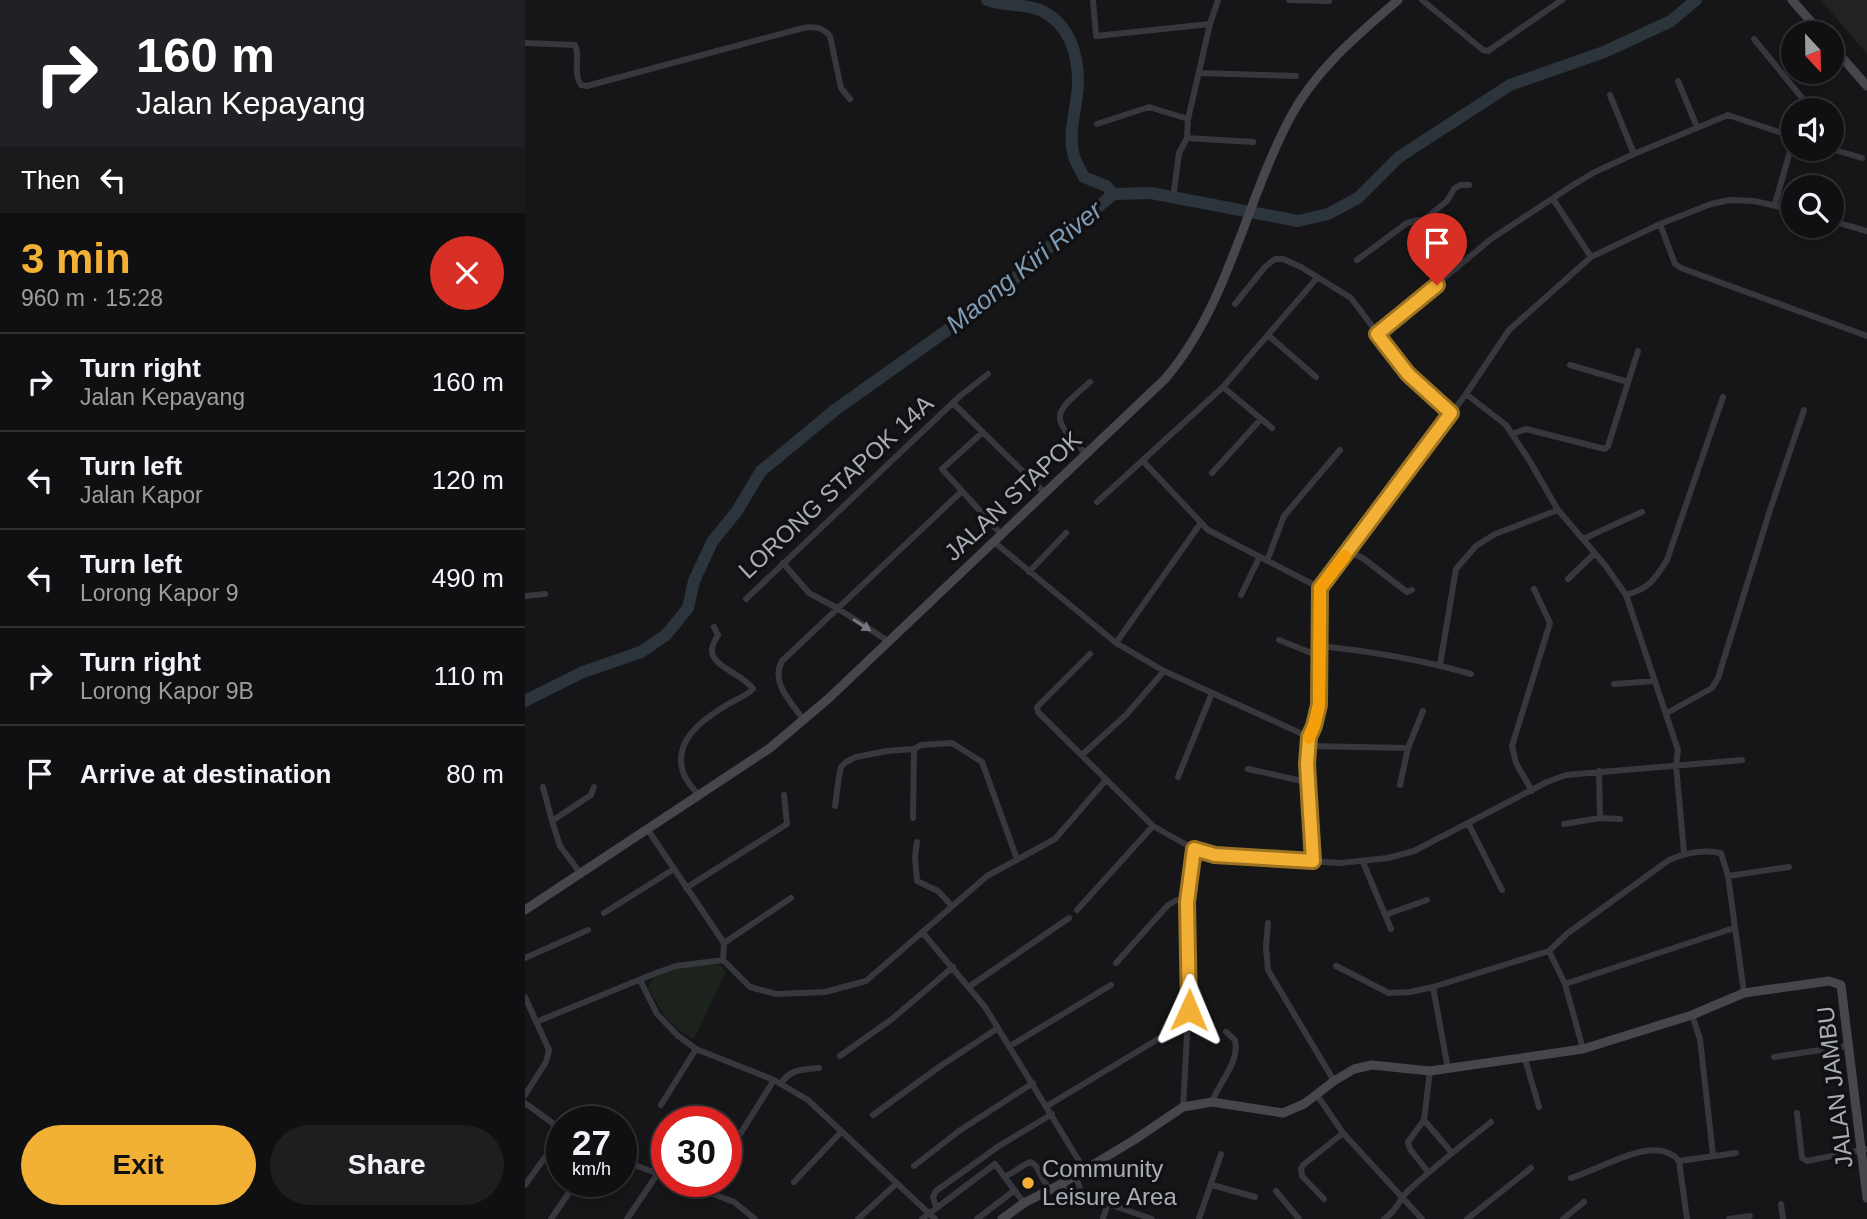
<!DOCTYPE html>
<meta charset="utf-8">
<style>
body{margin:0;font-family:Arial,sans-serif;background:#1e1e20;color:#f1f3f6;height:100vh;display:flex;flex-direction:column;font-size:26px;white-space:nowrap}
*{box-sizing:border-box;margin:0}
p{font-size:23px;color:#9c9d9f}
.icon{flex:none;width:38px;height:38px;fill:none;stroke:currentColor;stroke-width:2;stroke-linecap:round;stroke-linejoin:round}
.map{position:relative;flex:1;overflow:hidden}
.panel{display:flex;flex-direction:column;background:#101012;width:525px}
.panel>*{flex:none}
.guide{background:#202124;color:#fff;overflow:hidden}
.needle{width:46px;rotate:158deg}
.fabs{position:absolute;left:1256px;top:21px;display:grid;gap:14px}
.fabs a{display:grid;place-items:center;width:63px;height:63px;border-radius:50%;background:#101012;box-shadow:0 4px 10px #0003,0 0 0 2px #303032;font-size:35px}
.speed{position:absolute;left:21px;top:1106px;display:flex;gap:14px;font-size:35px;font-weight:700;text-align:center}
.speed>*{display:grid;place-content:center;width:91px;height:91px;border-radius:50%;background:#101012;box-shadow:0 4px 10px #0003,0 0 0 2px #303032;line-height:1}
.speed small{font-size:18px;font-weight:400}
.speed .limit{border:10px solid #d22;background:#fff;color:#111}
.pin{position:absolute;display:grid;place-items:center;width:60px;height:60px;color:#fff;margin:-72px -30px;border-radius:50% 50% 50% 0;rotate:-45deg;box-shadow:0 0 7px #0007}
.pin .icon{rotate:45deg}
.me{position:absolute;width:77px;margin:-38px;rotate:1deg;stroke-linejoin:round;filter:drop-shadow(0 0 5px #0008)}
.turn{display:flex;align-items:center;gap:24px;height:147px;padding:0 21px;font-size:32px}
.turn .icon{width:91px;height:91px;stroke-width:2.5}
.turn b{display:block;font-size:49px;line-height:60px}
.then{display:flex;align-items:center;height:66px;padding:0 21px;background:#0003;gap:14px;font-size:26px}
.round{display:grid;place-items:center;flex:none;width:74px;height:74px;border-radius:37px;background:#1e1e20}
.overview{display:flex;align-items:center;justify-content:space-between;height:119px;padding:0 21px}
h1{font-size:42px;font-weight:800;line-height:52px;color:#f2b134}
.primary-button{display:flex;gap:14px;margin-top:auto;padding:14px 21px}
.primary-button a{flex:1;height:80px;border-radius:42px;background:#f2b134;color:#111;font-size:28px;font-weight:800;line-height:80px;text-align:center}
.primary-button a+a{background:#1e1e20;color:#f1f3f6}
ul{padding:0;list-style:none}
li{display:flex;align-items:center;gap:21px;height:98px;padding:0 21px;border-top:2px solid #303032}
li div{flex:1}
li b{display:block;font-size:26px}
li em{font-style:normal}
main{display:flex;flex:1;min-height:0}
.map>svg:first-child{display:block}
.built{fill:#222225}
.green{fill:#1c231d}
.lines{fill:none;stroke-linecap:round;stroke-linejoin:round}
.river{stroke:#2c353c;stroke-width:12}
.street{stroke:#37383d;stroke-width:6}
.secondary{stroke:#45474d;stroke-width:9}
.oneway{fill:#757881}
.route-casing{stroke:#9d7322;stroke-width:18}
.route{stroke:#f2b134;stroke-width:12}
.slow{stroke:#f59e0b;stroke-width:12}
.poi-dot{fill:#f2b134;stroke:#111113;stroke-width:2.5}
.labels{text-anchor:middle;stroke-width:7;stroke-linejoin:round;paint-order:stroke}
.street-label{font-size:24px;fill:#a8adb8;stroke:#111113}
.poi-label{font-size:24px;fill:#a8adb8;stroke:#111113;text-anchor:start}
.water-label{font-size:26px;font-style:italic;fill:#7f9bb3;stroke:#111113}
</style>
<main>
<section class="panel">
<div class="guide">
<div class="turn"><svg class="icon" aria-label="right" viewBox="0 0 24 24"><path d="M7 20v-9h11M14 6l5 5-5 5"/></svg><div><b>160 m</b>Jalan Kepayang</div></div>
<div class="then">Then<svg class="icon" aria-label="left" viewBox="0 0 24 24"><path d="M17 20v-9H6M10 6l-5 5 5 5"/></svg></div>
</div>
<div class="overview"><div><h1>3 min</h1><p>960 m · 15:28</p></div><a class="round" style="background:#d93025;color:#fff"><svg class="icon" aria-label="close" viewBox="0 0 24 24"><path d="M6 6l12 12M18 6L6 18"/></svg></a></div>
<ul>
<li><svg class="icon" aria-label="right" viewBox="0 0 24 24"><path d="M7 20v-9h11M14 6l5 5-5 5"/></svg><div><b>Turn right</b><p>Jalan Kepayang</p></div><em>160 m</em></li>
<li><svg class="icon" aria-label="left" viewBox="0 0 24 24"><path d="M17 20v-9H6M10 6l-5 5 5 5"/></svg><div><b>Turn left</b><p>Jalan Kapor</p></div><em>120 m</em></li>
<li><svg class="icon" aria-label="left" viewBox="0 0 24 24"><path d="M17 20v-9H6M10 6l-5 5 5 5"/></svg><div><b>Turn left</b><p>Lorong Kapor 9</p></div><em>490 m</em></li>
<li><svg class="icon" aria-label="right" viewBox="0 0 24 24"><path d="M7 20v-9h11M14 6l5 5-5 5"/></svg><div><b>Turn right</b><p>Lorong Kapor 9B</p></div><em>110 m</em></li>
<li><svg class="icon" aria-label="arrive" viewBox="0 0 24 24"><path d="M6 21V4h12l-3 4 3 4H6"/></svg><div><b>Arrive at destination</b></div><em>80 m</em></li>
</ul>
<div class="primary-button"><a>Exit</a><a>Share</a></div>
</section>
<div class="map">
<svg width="1342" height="1219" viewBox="0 0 1342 1219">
<rect width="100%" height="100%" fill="#161618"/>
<path class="built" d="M1296,0H1342V54Z"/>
<path class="green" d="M195,964L201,972L169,1039C145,1027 135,1011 123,987L129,977L151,968Z"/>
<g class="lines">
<path class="river" d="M462,0C479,7 499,3 515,10C544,23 553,53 553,82C553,105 543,129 548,152C549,161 555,169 559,177L581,186L589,194
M0,701L58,672L116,652L141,635L163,608L169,581L187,542L212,511L236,471L310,410L473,294L542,231L589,194L626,193L773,221L803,214L833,198L874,157L985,85L1079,52L1146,21L1171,0"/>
<path class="street" d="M568,0L571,36L685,24
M764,0L804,1
M897,0L958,50L963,51L1037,0
M1229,39L1278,99L1277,110
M0,43L50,45C56,57 47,72 56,85L62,86L278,28C289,26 298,27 305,36L316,88L325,99
M674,73L771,76
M1153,81L1172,127
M1085,95L1109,154
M572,124L624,107L663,119
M662,138L728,142
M1307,149L1337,158
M649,191L654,153L662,138L663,119L685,24L693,0
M1028,199L1066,257
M1250,204L1269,137
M1307,221L1342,231
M896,222L922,201L929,189L935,185H944
M1135,224L1150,264L1156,268L1342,336
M832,260L882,223L893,220L932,268
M710,304L740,267L750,259H758L776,267L826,298L883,374L926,413
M852,334L966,239L1048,185L1070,172L1109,154L1203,115L1269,137
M743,335L791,377
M1045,365L1103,382
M698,387L747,428
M941,394L981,425L1004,460L1033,510L1080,565L1101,595L1153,750L1151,765L1159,853
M428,403L520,493
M458,432L417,469L475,533
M987,434L1001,429L1080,449L1083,446L1113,351
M561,454C525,416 526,416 565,382
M618,461L683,530L795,588
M687,473L736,419
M572,502L698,387L792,278
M1058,539L1117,512
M468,541L591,643L639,671L784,737
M824,551L839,559L882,592L887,590
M742,561L759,516L815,450
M258,563L284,593L312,608L363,641
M504,572L541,533
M1043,579L1070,553
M716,595L734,558
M1101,595C1124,589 1130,579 1142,560L1198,397
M0,596L20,594
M221,599L435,396L463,374
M754,640L794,656
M591,643L675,524
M794,646C845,651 897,660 946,674
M565,654L512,707L513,712L628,826L669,849L690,855L815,863L863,858L889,851L1022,782L1041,775L1217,760
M915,665L931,569L951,546L970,534L1033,510
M1089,684L1130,681
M1142,713L1187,688L1193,678L1245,510L1279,410
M278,719C266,702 245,682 257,661L436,492
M782,746L883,748
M557,755L602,714L639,671
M723,769L782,782
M1074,771L1075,818L1095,819
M653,777L687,693
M875,785L883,748L898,711
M18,787L27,821
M1007,791L991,763L987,746L1025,623L1009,589
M173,795C168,788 160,780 158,772C148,741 177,720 200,706C209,700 220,697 228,689C220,675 187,667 187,651C186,646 191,639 193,635L189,627
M310,806L314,776L316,767L321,762L331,757L362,751L389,749L396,745L427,743L457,762L492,859
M388,818L389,749
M943,823L977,890
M1039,824L1075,818
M123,830L199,943L198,960
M392,842L390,857L392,881L413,891L426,905
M788,861L782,764L784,737L789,726L794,705L795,588L941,394L984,330L1066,257L1135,224L1186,204L1205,200L1229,201L1269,210
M838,862L866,929
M56,874L35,846L27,821L66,795L69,787
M1203,876L1264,867
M161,888L262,824L259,795
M552,910L628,826
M79,913L149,869
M860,915L902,900
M743,923L741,947L743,970L809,1081
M397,932L460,1007L559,1169
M199,943L266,898
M1024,951L1040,984L1058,1049
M0,958L63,930
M198,960L225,987L251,994L300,992L341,981L462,876L530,839L581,780
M591,963L643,905L652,900L662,902
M811,966L864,993L885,992L908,987L1024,951L1043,933L1144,860C1160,853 1177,849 1196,853L1203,876L1219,993
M115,980L132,1014L152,1035L171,1049L249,1080L283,1100L410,1219
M1040,984L1209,928
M445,986L544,918
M908,987L923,1069
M0,997L24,1050L21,1062L0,1095
M1167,1015L1175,1039L1188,1155
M11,1022L131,973L151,966L198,960
M485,1046L586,985
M315,1056L367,1019L428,967
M1249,1057L1322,1046
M1000,1059L1014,1107
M256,1084C264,1069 280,1069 294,1068
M792,1095L818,1133L897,1219
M687,1102C694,1082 715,1063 710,1040L701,1032
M0,1103L37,1130
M136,1105L171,1049
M522,1106L653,1027
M658,1107L665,983L662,902L669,849
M1272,1113L1277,1158L1282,1161L1342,1149
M348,1115L414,1067L473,1028
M899,1120L927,1153
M212,1139L249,1080
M96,1160L142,1177
M1154,1161L1162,1219
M1154,1161L1211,1153
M389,1166L434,1131L508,1083
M903,1172L885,1149L883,1142L899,1120L905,1071
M550,1175L557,1194
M480,1177L501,1164L506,1162L511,1166L524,1190
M1046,1178C1075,1170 1131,1132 1154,1161
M154,1181L209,1202L230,1219
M269,1182L316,1132
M538,1183L549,1192L627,1219
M0,1185L37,1134
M687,1185L730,1197
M751,1191L774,1219
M799,1199L777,1176L776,1169L778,1165L818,1133
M1256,1204L1258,1219
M411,1207L408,1197L411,1191L474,1146L527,1114
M26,1219L52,1181
M102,1219L142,1160
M333,1219L371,1184
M397,1219L470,1164L499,1203
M452,1219L490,1190
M578,1219L583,1203
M674,1219L696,1154
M859,1219C873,1210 873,1200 884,1190C910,1166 938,1144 966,1122
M942,1219L1006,1168
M1038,1219L1059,1202
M1204,1219L1225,1216"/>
<path class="secondary" d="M1267,0L1296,33
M1307,46L1342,86
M0,910L245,748L303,699L640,379C704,304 720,202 766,116C792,68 833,35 873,0
M477,1219L499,1203L538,1183L609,1140L658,1107L687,1102L758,1113L779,1104L809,1081L829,1069L847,1065L905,1071L1058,1049L1167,1015L1219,993L1304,981L1316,985L1342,1198"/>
</g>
<defs><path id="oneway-solid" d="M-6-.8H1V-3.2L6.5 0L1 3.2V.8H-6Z" transform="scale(1.75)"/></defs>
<use class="oneway" href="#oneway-solid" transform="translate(337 625) rotate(33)"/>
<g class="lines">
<g class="route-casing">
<path id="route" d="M664,1010L662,902L669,849L690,855L788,861L782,764L784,737L789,726L794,705L795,588L926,413L883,374L852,334L912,285"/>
</g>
<use href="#route" class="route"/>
<path class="slow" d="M784,738L789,726L794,705L795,588L820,556"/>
</g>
<circle class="poi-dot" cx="503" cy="1183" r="7"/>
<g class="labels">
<g class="street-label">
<text transform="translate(311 487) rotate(-43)" y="8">LORONG STAPOK 14A</text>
<text transform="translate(488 496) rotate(-43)" y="8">JALAN STAPOK</text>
<text transform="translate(1310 1087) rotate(-97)" y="8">JALAN JAMBU</text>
</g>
<g class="poi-label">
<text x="517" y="1177">Community<tspan x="517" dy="28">Leisure Area</tspan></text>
</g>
<g class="water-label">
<text transform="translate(499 267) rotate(-39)" y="9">Maong Kiri River</text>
</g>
</g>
</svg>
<div class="fabs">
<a><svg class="needle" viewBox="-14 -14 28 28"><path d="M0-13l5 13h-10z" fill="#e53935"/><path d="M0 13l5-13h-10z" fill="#9c9d9f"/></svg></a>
<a><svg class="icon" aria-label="sound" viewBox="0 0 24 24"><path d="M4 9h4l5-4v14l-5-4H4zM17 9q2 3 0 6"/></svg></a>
<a><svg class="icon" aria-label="search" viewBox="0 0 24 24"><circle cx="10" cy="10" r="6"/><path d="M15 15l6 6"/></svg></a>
</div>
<div class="speed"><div>27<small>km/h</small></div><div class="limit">30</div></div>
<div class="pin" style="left:912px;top:285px;background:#d93025"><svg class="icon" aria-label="arrive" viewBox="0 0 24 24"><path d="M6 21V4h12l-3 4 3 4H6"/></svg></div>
<svg class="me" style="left:664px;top:1010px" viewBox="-20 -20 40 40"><path d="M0-17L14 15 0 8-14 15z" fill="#f2b134" stroke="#fff" stroke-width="4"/></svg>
</div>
</main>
